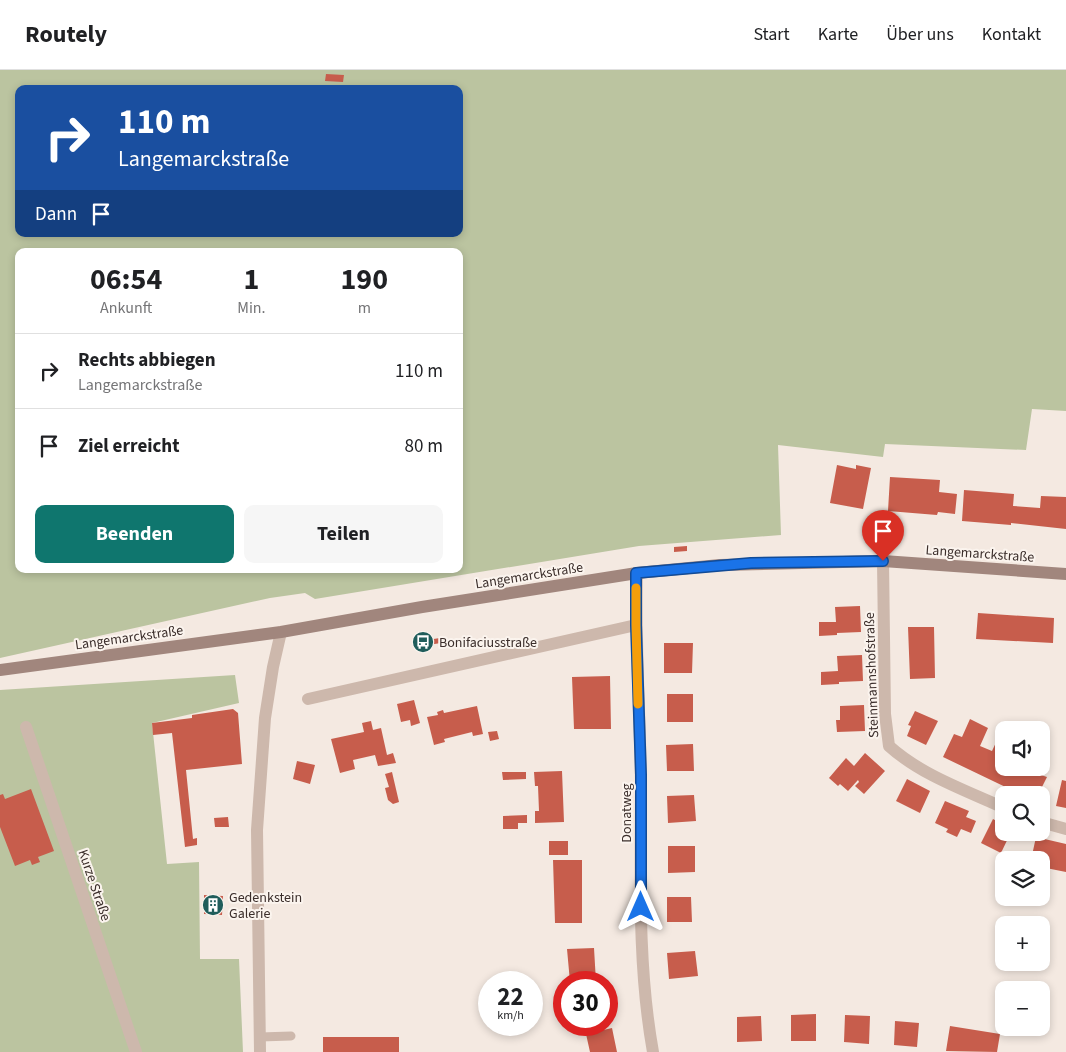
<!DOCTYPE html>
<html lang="de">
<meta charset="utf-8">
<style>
body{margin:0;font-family:"Source Sans 3",sans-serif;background:#f6f6f6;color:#202124;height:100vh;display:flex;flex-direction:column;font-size:19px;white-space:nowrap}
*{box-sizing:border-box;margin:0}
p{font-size:16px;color:#757577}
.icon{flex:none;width:28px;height:28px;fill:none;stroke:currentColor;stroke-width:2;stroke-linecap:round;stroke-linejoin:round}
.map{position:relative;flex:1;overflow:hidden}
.panel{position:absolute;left:15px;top:178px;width:448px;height:325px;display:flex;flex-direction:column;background:#fff;border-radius:10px;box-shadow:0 2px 8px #0003}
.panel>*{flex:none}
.hud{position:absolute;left:15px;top:15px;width:448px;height:152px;border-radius:10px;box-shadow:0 2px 8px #0003;background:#1a4fa0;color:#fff;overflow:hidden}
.buttons{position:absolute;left:995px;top:651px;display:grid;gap:10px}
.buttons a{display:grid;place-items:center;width:55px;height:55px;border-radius:10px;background:#fff;box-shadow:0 2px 8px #0003;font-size:25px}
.speed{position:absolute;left:478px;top:901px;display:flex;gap:10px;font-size:25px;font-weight:700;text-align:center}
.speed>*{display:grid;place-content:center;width:65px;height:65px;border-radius:50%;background:#fff;box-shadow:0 2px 8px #0003;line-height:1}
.speed small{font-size:12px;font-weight:400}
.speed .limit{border:8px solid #d22;background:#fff;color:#111}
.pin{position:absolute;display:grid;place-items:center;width:42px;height:42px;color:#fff;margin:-51px -21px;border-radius:50% 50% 50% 0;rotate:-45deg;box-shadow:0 0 5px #0007}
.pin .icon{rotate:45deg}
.me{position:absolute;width:55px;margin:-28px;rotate:0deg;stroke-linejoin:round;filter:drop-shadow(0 0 4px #0008)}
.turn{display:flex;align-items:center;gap:18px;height:105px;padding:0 20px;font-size:22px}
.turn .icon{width:65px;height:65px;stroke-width:2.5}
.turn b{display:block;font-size:35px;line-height:42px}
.then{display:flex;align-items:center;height:48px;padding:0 20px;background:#0003;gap:10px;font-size:19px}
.eta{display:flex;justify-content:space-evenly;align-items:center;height:85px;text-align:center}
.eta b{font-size:30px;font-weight:700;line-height:35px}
.action{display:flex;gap:10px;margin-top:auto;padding:10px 20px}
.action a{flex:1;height:58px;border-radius:10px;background:#0f766e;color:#fff;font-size:20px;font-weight:700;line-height:58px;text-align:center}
.action a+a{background:#f6f6f6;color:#202124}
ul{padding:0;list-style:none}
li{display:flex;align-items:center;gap:15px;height:75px;padding:0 20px;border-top:1px solid #e0e0e0}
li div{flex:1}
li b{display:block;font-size:19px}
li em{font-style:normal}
header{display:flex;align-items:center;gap:30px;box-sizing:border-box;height:70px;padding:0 25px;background:#fff;border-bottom:1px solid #e0e0e0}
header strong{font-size:24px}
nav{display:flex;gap:28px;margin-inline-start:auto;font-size:18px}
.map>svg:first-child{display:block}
.green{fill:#bbc4a0;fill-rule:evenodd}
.building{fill:#c75d4c}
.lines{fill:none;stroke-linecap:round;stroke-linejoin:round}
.lane{stroke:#cdb8ac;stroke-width:9}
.street{stroke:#cdb8ac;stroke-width:12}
.secondary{stroke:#a1867d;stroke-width:12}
.route-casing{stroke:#114b97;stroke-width:12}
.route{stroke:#1a73e8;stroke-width:9}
.slow{stroke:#f59e0b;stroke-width:9}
.labels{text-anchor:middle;stroke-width:4;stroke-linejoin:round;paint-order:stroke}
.street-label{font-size:14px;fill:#3b2e2b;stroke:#fbf4ee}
.poi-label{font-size:14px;fill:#3b2e2b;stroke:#fbf4ee;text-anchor:start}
</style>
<header>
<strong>Routely</strong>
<nav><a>Start</a><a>Karte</a><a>Über uns</a><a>Kontakt</a></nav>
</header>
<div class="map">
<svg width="1066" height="982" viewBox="0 0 1066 982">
<rect width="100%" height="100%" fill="#f4e9e1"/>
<path class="green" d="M0,0H1066V341L1032,339L1026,380L885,374L883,387L778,375L781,465L639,476L315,529L305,523L270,528L0,588ZM19,19H459V164H19ZM19,181H459V499H19Z
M235,605L239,633L152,653L167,794L199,792L200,889H239L243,982H0V620Z"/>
<path class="building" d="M326,4L344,5L343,12L325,11Z
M837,395L856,399V395L871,398L863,439L830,433Z
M890,407L940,410L939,422L957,424L955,444L938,442L937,445L888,441Z
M964,420L1014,424L1013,436L1040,438L1041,426L1066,427V459L1011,453V455L962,451Z
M687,476V481L674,482V477Z
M860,536L861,562L837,563V565L819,566V552H836L835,537Z
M978,543L1054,548L1053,573L976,569Z
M908,557H934L935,608L910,609Z
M440,568L441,573L428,575L427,570Z
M664,573H693L692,603H664Z
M862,585L863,611L839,612V614L821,615V602L838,601L837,586Z
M610,606L611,659H574L572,607Z
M667,624H693V652H667Z
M414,630L420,653L411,656L410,650L401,652L397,634Z
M864,635L865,661L837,662L836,650H840V636Z
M477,636L483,664L473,666L472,662L444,669L445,672L434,675L427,647L438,645L437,642L443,640L444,643Z
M233,639L238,643L242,694L186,700L193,769L197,768V775L185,777L172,663L153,665L152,653L192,648V645Z
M915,641L938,651L926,675L907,666L911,656L908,655Z
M970,649L988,658L980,676L992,681L1000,664L1004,666V698H1041V681L1050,685L1041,705L1047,707L1038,725H1022L943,687L954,664L962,667Z
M371,651L373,660L381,658L387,685L393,683L396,693L378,696L375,685L353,690L355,699L340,703L331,669L364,662L362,653Z
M497,661L499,669L490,671L488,662Z
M693,674L694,701H667L666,675Z
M865,683L885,701L864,724L855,716L859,712L858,710L848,721L840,714L838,716L829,708L846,688L854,696Z
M297,691L315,695L310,714L293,709Z
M562,701L564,752L535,753V741H539L538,716H535L534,702Z
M392,702L399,732L393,734L388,730L385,718L389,717L385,704Z
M502,702H526V709L503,710Z
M907,709L930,721L920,743L896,731Z
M1062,710L1066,711V738L1056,736Z
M31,719L54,781L38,787L40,792L32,795L30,790L15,796L0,757V725L3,724L5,729Z
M694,725L696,751L668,753L667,726Z
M945,731L969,741L966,747L976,751L971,763L961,759L957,767L946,762L948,759L935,753Z
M527,745V753H518V759H503V746Z
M228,747L229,757H215L214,748Z
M993,749L1004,755V762H1011L1001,783L981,773Z
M1036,767L1066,774V802L1041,797V790H1031Z
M549,771H568V785H549Z
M668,776H695V802L668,803Z
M553,790H582V853H555Z
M204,825L223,826L222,845L204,844Z
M667,827H691L692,852H667Z
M594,878L596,912H570L567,879Z
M695,881L698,906L669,909L667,883Z
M816,944V971H791V945Z
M845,945L870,946L869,974L844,972Z
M761,946L762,971L737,972V947Z
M895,951L919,953L917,977L894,975Z
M950,956L1000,964L997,982L946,981Z
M612,958L617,982H590L586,964Z
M323,967H399V982H323Z"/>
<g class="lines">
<path class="lane" d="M260,967L291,966"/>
<path class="street" d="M883,491L885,644L889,676C921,705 965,720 1004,738
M637,503C635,573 640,643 641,713C641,802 637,893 653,982
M308,629L636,555
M26,657L136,982
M1041,752L1066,759
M260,982L257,760L265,648L273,597L281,562"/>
<path class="secondary" d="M0,600L281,562L422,537L637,503L720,495L883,491L1066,504"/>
</g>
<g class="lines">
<g class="route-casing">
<path id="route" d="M641,837V705L636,555V503L751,493L883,491"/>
</g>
<use href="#route" class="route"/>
<path class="slow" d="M636,518V555L638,634"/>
</g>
<defs>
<g id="bus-disc" transform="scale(1.125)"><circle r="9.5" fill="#205d5b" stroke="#fbf4ee"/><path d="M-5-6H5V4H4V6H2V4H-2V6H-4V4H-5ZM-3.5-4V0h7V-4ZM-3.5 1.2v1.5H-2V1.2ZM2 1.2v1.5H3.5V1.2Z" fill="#fff"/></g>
<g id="building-disc" transform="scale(1.125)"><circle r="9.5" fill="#205d5b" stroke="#fbf4ee"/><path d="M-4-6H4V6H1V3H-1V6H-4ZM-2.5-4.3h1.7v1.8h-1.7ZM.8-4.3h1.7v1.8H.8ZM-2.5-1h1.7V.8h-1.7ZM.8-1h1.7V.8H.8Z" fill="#fff"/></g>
</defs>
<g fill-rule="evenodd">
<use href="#bus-disc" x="423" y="572"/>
<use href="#building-disc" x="213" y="835"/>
</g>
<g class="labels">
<g class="street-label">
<text transform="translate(980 483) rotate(4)" y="5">Langemarckstraße</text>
<text transform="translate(529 505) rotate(-9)" y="5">Langemarckstraße</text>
<text transform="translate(129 567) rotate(-8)" y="5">Langemarckstraße</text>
<text transform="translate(871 605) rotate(-92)" y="5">Steinmannshofstraße</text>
<text transform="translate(626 743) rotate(-90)" y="5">Donatweg</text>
<text transform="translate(95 815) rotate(71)" y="5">Kurze Straße</text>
</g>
<g class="poi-label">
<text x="439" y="577">Bonifaciusstraße</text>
<text x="229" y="832">Gedenkstein<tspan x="229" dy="16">Galerie</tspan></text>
</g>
</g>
</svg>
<div class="buttons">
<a><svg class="icon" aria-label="sound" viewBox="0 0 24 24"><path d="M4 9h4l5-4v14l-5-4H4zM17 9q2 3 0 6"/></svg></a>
<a><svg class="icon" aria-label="search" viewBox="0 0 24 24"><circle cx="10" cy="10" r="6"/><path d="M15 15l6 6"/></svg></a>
<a><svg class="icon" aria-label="layers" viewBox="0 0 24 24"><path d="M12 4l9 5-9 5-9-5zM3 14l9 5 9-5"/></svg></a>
<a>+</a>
<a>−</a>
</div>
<div class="speed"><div>22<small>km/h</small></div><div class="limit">30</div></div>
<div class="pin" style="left:883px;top:491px;background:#d93025"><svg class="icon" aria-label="arrive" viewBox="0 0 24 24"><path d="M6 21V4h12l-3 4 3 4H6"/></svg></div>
<svg class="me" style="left:641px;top:837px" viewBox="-20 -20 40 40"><path d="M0-17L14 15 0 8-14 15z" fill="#1a73e8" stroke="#fff" stroke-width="4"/></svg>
<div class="hud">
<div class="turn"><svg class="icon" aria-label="right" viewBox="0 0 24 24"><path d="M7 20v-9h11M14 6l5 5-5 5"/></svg><div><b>110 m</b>Langemarckstraße</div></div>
<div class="then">Dann<svg class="icon" aria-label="arrive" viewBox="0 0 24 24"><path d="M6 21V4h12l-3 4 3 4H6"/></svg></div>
</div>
<section class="panel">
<div class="eta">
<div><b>06:54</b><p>Ankunft</p></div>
<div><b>1</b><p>Min.</p></div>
<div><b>190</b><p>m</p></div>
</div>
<ul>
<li><svg class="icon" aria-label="right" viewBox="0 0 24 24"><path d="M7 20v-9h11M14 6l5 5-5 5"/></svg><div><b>Rechts abbiegen</b><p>Langemarckstraße</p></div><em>110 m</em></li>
<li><svg class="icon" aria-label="arrive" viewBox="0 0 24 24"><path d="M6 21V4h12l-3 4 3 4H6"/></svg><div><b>Ziel erreicht</b></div><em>80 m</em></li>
</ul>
<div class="action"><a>Beenden</a><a>Teilen</a></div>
</section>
</div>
